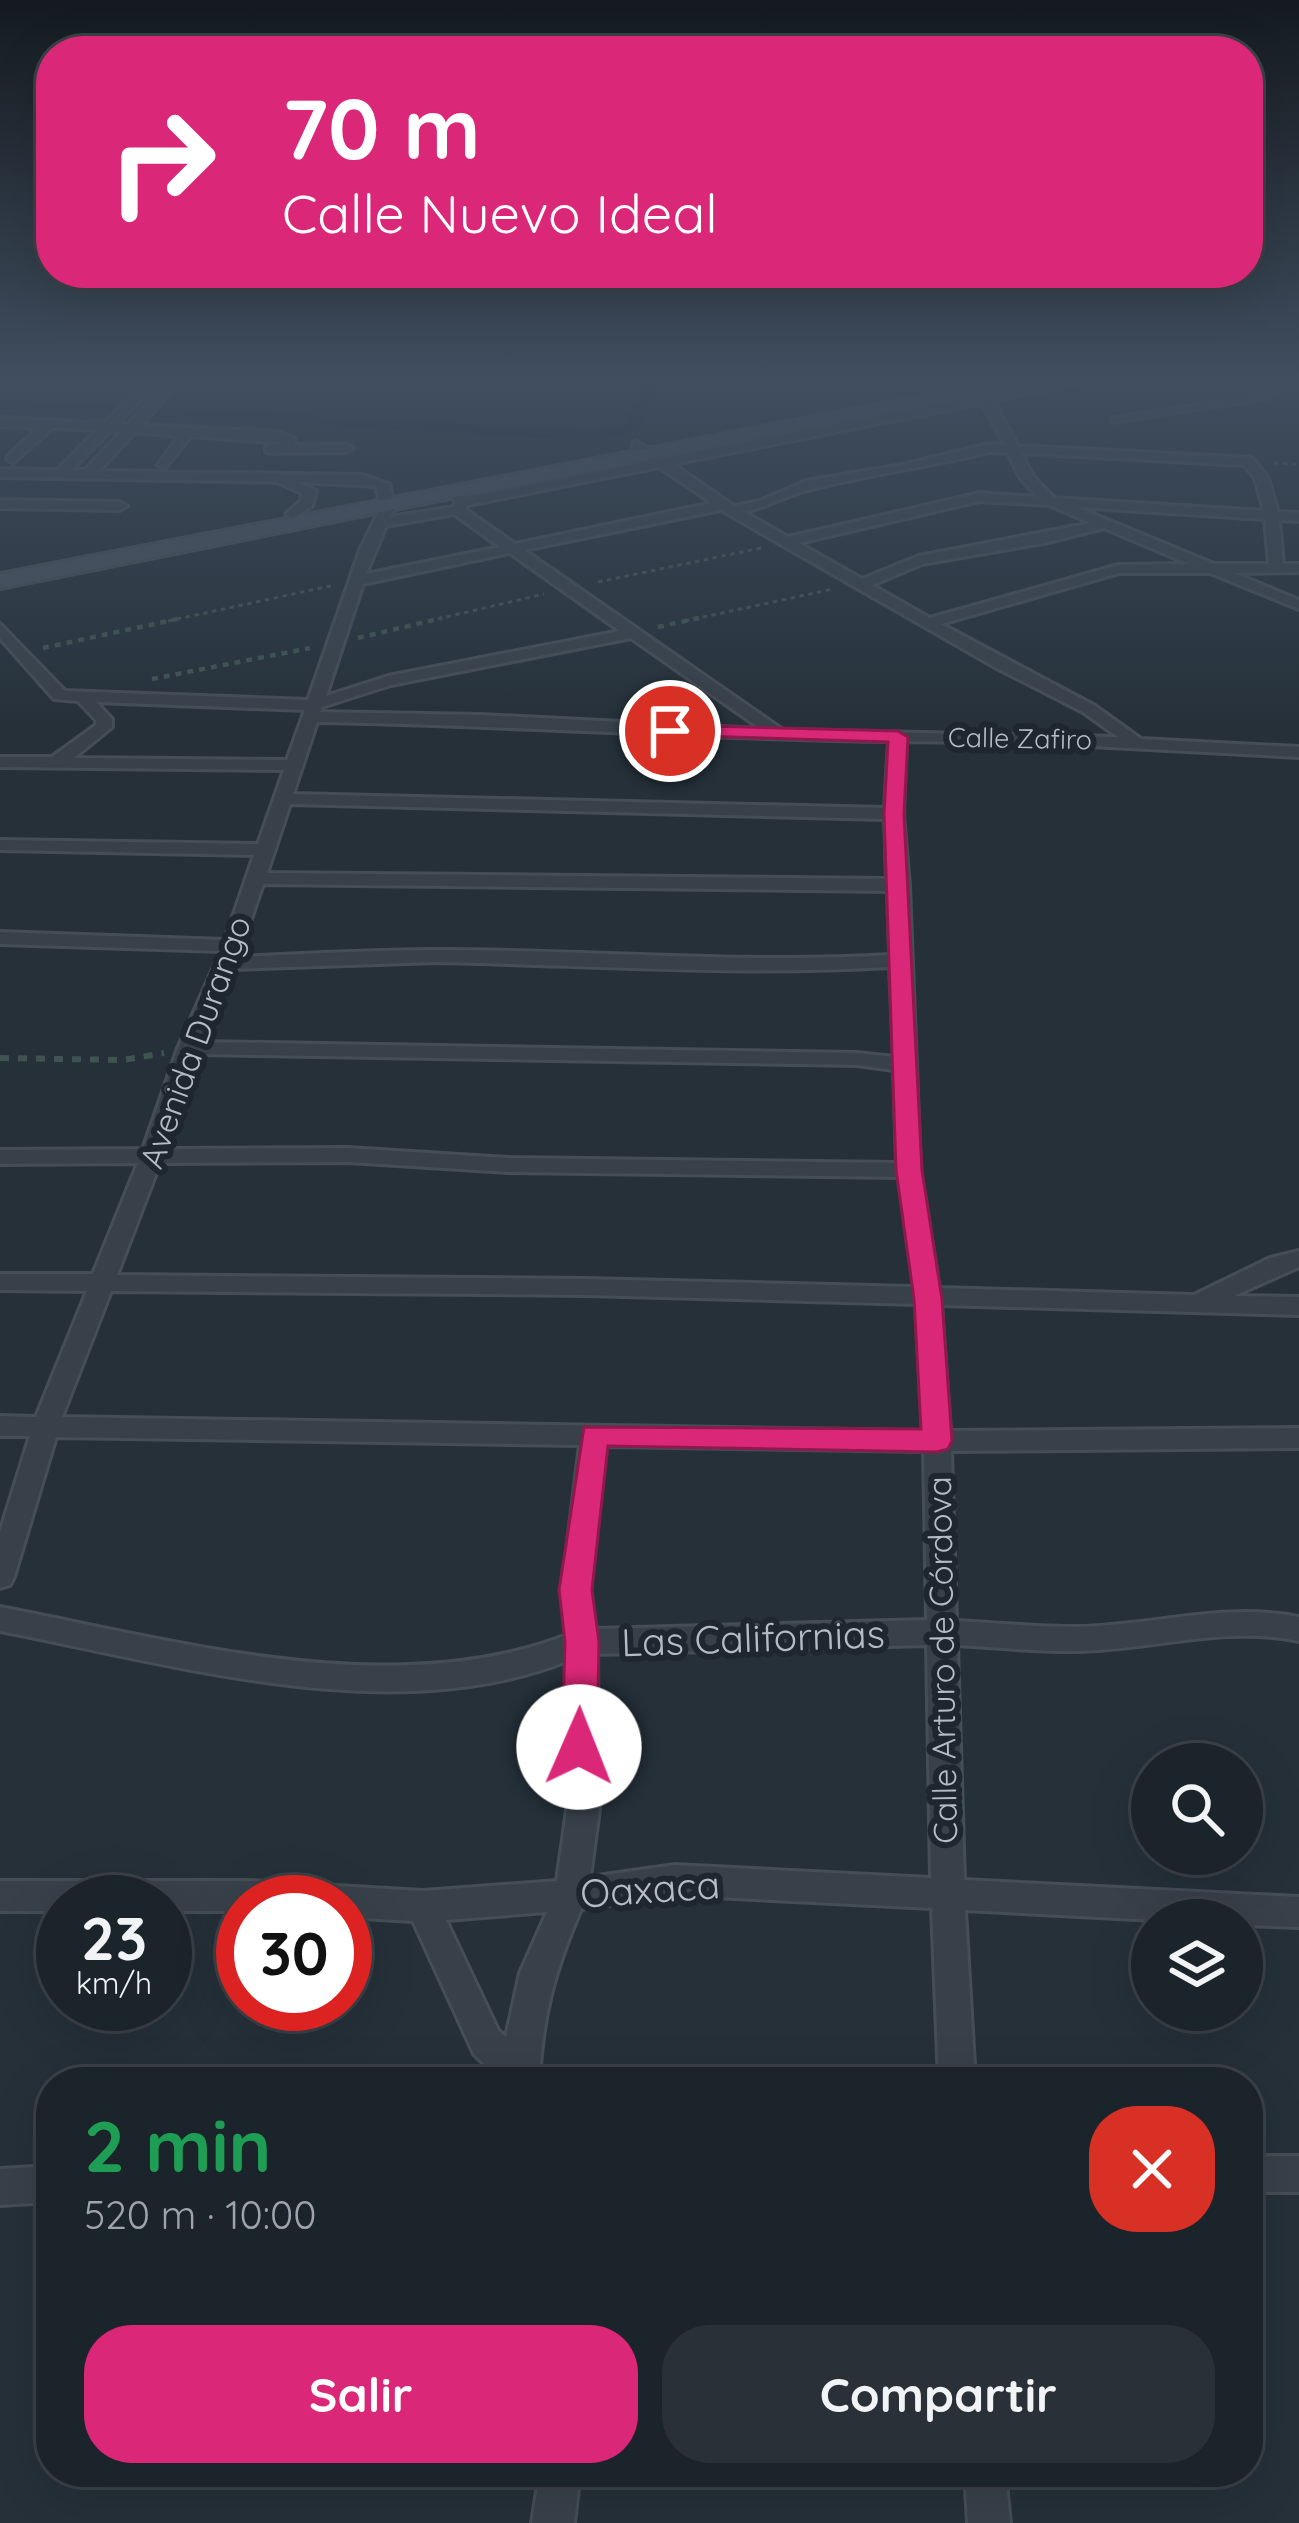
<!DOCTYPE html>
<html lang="es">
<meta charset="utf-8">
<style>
body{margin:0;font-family:Quicksand,sans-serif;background:#293037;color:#f1f3f6;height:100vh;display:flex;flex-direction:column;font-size:45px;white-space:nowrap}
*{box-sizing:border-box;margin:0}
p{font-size:39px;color:#a0a4a9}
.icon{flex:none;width:66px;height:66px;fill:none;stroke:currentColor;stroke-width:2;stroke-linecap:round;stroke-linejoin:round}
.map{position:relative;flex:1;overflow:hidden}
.details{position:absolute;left:36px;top:2067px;width:1227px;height:420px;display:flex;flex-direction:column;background:#1c242b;border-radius:48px;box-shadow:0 12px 48px #0002,0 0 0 3px #3a4147}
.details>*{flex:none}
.banner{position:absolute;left:36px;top:36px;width:1227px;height:252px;border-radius:48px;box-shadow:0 12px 48px #0002,0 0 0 3px #3a4147;background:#db2777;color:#fff;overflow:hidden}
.fabs{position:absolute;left:1131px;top:1743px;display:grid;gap:24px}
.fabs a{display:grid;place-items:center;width:132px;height:132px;border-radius:50%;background:#1c242b;box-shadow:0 12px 48px #0002,0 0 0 3px #3a4147;font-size:60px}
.speed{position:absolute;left:36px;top:1875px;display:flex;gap:24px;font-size:60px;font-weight:700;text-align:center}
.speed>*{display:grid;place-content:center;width:156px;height:156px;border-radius:50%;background:#1c242b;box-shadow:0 12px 48px #0002,0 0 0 3px #3a4147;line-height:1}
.speed small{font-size:30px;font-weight:400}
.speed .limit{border:18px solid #d22;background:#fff;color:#111}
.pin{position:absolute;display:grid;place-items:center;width:102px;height:102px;color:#fff;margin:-51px;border:6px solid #fff;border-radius:50%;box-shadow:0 3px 12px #0007}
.me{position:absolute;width:132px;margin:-66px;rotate:1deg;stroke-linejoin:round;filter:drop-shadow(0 0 9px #0008)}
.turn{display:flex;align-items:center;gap:42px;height:252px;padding:0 48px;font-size:54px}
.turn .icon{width:156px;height:156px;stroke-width:2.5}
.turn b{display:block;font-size:84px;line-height:102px}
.round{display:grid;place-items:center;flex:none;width:126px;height:126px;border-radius:48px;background:#293037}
.head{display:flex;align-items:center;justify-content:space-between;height:204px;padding:0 48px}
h1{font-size:72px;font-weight:700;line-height:90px;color:#1e9e55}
.primary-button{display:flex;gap:24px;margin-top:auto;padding:24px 48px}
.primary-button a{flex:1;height:138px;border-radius:48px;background:#db2777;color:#fff;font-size:48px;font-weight:700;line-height:138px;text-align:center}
.primary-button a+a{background:#293037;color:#f1f3f6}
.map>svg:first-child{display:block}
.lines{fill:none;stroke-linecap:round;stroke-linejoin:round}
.canal{fill:#192836;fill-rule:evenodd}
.lane-casing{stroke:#454d56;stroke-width:9}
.street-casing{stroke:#454d56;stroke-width:6}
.secondary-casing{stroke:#454d56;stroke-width:6}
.path-far2{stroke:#405352;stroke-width:3;stroke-dasharray:4.5 4.5;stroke-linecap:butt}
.path-far1{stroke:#405352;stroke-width:4.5;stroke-dasharray:6 6;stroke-linecap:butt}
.path{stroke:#405352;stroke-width:6;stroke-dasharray:9 9;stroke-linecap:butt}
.lane{stroke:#38414a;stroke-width:6}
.street{fill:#38414a;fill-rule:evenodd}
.secondary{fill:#47515c;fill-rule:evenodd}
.route{fill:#db2777;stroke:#8e194d;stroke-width:3}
.labels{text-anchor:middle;stroke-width:12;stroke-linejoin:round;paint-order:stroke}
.far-street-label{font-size:27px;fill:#b4bcc5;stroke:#1e262f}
.street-label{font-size:33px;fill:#b4bcc5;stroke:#1e262f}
.near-street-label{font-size:39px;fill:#b4bcc5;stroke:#1e262f}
</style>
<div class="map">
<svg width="1299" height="2523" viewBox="0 0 1299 2523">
<rect width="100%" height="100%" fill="#253039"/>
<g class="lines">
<path class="canal" d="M647,376H661L639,430L598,441L159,417L151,412L159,407L598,431L626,424Z
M0,399L112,405L120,410L112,415L0,409Z"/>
<g class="lane-casing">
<path id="lane" d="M1114,420L1264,397L1276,388L1262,376"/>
</g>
<g class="street-casing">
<path id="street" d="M151,376H164L117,424H128L174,376H186L141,425L277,432L294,438L295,445L347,444L353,448L347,452L271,453L266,452V446L283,443L191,436L164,469L158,465L179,436L135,432L99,471L363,475L389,484L395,507L390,517L453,507L456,502L452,496L459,492L467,497L650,461L633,449V443L637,442L664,458L977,397L973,391L979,387L988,394L1082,376H1106L993,401L1018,446L1252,458L1268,478L1278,512L1299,513V521L1279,520L1283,564H1299V572L1234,573L1299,600V609L1210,573H1119L941,624L1095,706L1141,739L1299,747V757L1033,743L906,741L903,814L909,885L920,1170L939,1288L1194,1295L1270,1258L1299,1251V1267L1234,1296L1299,1297V1315L941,1305L950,1431L1299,1428V1448L951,1451L956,1621C996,1623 1037,1627 1077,1627C1150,1626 1225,1602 1299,1617V1641C1226,1625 1151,1650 1077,1651C1037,1652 996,1647 957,1645L964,1880L1299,1897V1927L1242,1925V1920H1155L965,1910L975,2082H939L932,1908L675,1895L581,1909C555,1970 542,2015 539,2082H503L474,2054L413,1921L345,1917V1902H243V1911H165V1902H63V1911H0V1881H248L423,1891L557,1881L567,1810V1661C394,1730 176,1665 0,1631V1607C177,1641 392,1703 567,1635L562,1590L580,1445L56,1437L14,1577L10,1585L0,1588V1532L30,1436H0V1416L36,1417L87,1291L0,1290V1274H93L138,1163L0,1164V1150L143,1149L178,1048L221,951L0,944V932L225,940L254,855L0,850V840L258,844L284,770L0,767V757H52L96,725V720L78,701L54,699L0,638V624L65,691L308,700L360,550L381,507L376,486L297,482L316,491L312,506L293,518L286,514L301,501L302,493L277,482L0,477V469L57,470L97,430L52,428L13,463L7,459L8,456L38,428L0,426V418L104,423ZM982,403L1005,445L989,444L902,465L806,481L760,501L734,506L673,464ZM110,431L121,432L85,470H71ZM989,452L1008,453L1020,477L1037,497L980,493L788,537L744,512C769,507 790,493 815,488C873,474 931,466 989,452ZM1021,453L1244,465L1255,478L1264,511L1054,498L1033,476ZM659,467L712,503L515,544L465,509L468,505ZM980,501L1049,505L1091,523L919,556L862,579L799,543ZM1076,507L1265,519L1269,564H1214ZM721,510L993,666L1083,712L1118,737L783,730L524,550ZM454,514L500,547L366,574L386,526ZM1104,528L1189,564L1118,565L930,618L872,585L922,564L1044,543ZM510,553L620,631L388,676L326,696L363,584ZM631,638L761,729L481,715L320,712L322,707L391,685ZM96,702L305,710L287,760L74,758L112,727V719ZM317,722C508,725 698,739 889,741L885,808L293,794ZM290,804L885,819L887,879L267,873ZM263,884L888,891L890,955C740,964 590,950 440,950C373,950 306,954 238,957ZM437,962C588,965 740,976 890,967L894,1057L857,1053L202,1042L233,969ZM197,1054L857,1065L894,1070L897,1163L508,1158L348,1148L166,1149ZM348,1162L508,1172L899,1177L914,1287L586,1279L117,1275L160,1163ZM111,1291L586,1295L916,1304L923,1431L62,1417ZM606,1446L924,1451L927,1620L595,1629L590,1590ZM927,1645L931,1878L675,1865L590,1877L599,1810L597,1654ZM547,1912L520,1973L506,2037L498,2030L446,1920Z
M0,500L120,502L127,506L120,510L0,508Z
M1248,2156H1299V2192H1248Z
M51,2166V2202L0,2205V2169Z
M540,2472H580L574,2523H532Z
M965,2472H1005L1010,2523H968Z"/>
</g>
<g class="secondary-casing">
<path id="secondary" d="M1025,376H1061L0,588V574Z"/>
</g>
<path class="path-far2" d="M1274,463L1299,464
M598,582L761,548
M168,621L335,585
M429,621L544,594
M685,621L833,589"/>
<path class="path-far1" d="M658,627L699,618
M358,638L442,618
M43,648L182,618
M152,679L310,648"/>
<path class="path" d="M0,1058L123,1060L164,1053"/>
<use href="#lane" class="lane"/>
<use href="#street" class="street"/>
<use href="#secondary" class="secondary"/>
</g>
<linearGradient id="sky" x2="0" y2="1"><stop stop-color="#141a1f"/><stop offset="0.52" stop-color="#404e5f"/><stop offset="1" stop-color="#404e5f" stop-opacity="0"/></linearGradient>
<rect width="1299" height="729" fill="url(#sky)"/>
<path class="route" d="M670,725L898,731L908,737L904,814L922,1170L942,1299L952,1441L948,1449L937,1452L608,1446L592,1590L599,1642L597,1747L592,1757L579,1762L567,1757L562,1747L565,1642L559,1590L584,1427L921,1429L914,1299L896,1170L884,814L888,742L664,735L661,731Z"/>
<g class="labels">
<g class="far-street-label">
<text transform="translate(1020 739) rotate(1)" y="9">Calle Zafiro</text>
</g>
<g class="street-label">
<text transform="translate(195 1042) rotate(-70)" y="12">Avenida Durango</text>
<text transform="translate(942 1660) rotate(-91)" y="12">Calle Arturo de Córdova</text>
</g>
<g class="near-street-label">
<text transform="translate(753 1638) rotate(-2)" y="14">Las Californias</text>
<text transform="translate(650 1889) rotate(-4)" y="14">Oaxaca</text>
</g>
</g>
</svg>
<div class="fabs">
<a><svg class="icon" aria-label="search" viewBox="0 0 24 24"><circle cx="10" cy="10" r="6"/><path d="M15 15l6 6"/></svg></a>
<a><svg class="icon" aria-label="layers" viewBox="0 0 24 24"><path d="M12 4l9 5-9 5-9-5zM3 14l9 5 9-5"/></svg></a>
</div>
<div class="speed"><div>23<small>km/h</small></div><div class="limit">30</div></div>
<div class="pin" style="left:670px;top:731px;background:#d93025"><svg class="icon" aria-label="arrive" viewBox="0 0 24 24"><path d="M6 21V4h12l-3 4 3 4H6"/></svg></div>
<svg class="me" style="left:579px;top:1747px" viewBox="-20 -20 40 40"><circle r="19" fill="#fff"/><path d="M0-13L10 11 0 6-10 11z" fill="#db2777"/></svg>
<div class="banner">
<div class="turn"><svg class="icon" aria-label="right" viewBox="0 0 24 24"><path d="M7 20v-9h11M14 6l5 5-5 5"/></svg><div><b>70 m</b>Calle Nuevo Ideal</div></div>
</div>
<section class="details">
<div class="head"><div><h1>2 min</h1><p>520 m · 10:00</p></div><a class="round" style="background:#d93025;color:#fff"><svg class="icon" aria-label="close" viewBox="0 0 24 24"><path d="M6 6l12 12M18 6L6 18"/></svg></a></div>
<div class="primary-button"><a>Salir</a><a>Compartir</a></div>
</section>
</div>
